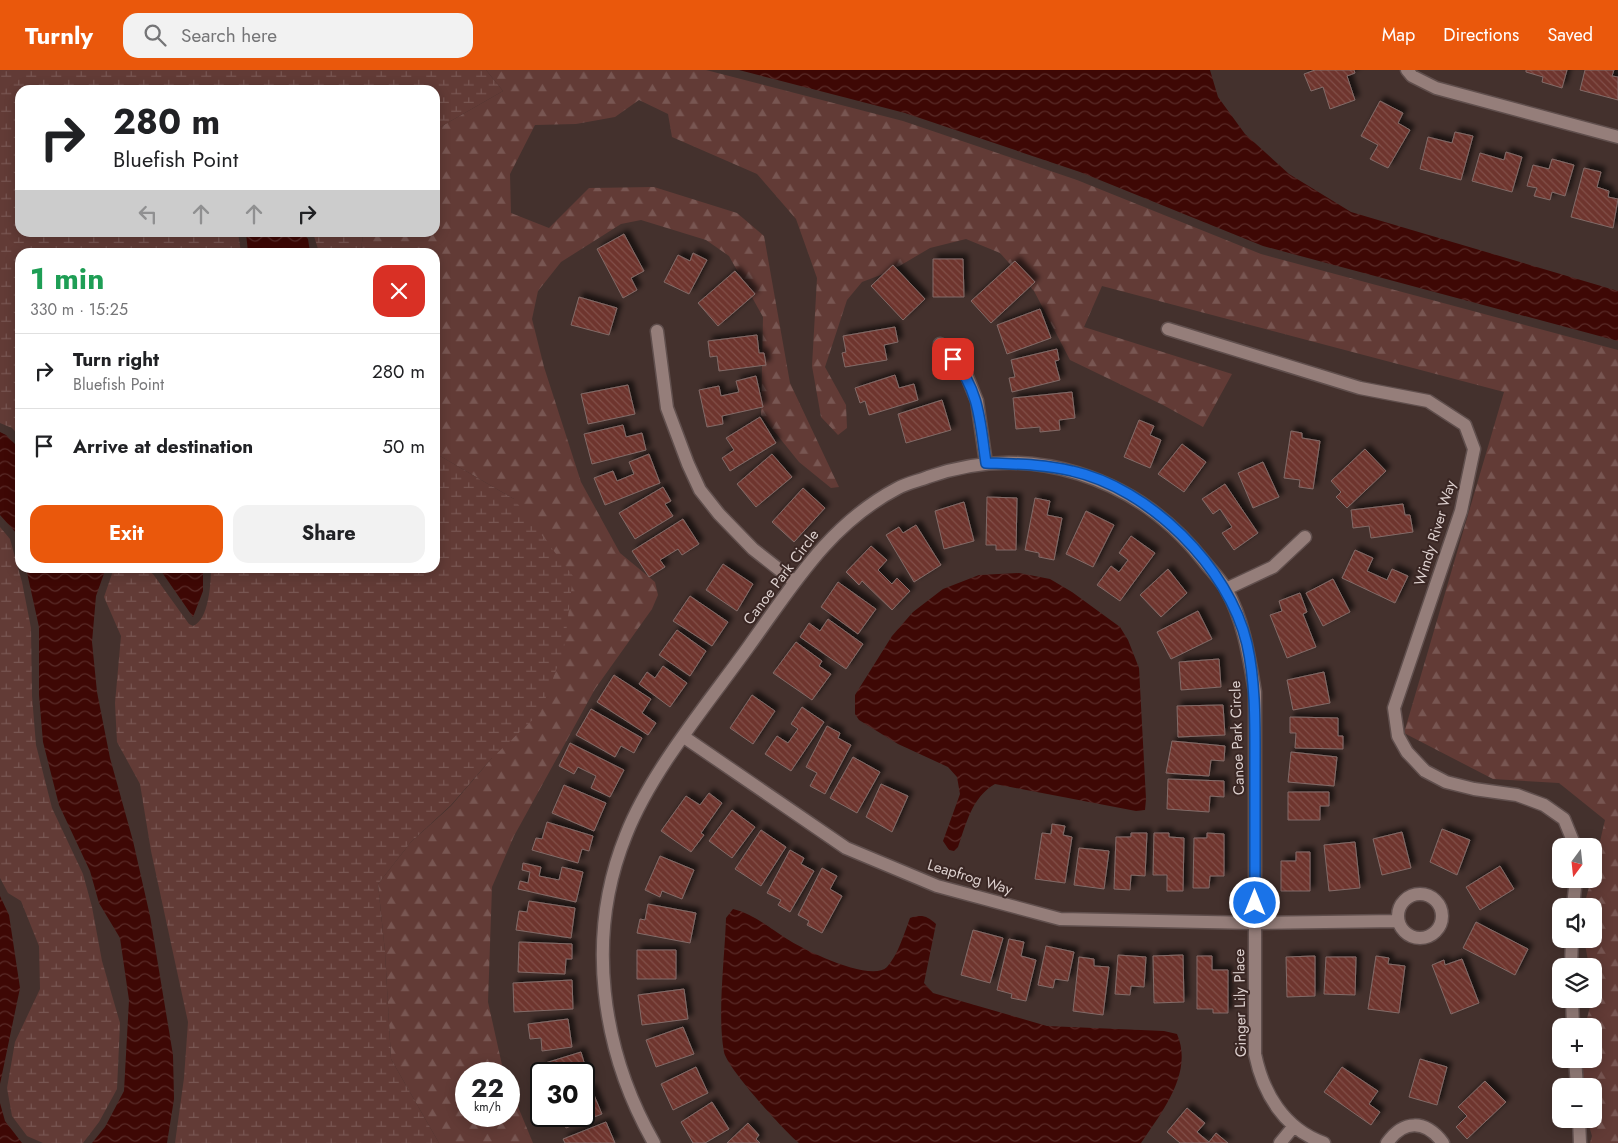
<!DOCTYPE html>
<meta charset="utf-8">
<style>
body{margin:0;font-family:Jost,sans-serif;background:#f2f2f2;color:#202124;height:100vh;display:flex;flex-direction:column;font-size:19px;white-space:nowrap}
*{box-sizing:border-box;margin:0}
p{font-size:16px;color:#757577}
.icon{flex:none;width:28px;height:28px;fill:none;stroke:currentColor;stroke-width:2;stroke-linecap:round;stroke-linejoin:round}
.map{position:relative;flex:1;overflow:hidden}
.sheet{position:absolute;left:15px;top:178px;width:425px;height:325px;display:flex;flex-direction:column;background:#fff;border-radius:15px;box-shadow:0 2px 12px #0003}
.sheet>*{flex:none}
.hud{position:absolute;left:15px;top:15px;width:425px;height:152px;border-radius:15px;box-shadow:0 2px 12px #0003;background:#fff;color:#202124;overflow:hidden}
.needle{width:32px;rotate:195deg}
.buttons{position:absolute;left:1552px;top:768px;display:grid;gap:10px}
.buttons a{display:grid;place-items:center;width:50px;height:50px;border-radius:10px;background:#fff;box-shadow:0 2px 12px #0003;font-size:25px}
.speed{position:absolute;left:455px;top:992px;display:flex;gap:10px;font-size:25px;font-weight:700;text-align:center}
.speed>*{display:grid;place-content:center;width:65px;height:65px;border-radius:50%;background:#fff;box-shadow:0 2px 12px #0003;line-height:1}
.speed small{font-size:12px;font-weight:400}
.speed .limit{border:2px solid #111;border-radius:8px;background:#fff;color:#111}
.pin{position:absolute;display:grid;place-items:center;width:42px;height:42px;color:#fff;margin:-21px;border-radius:10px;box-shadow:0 2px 8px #0006}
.me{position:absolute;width:55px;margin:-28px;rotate:0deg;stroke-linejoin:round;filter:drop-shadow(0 0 4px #0008)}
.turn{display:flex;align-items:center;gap:18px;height:105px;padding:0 15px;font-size:22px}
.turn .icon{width:65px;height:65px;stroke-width:2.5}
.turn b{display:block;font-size:35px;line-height:42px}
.lanes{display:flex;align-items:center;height:48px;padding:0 15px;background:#0003;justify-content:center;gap:25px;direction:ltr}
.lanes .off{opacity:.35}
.round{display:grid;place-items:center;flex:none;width:52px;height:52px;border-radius:15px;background:#f2f2f2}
.overview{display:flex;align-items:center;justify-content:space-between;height:85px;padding:0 15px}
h1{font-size:30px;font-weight:700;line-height:38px;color:#1e9e55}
.primary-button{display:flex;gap:10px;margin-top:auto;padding:10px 15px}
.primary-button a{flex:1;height:58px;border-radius:15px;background:#ea580c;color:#fff;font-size:20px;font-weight:700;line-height:58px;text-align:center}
.primary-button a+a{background:#f2f2f2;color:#202124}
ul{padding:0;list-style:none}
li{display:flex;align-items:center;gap:15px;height:75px;padding:0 15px;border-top:1px solid #e0e0e0}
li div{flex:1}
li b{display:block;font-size:19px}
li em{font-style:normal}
header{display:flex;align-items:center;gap:30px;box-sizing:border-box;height:70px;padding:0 25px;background:#ea580c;color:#fff}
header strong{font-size:24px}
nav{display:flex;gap:28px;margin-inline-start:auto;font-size:18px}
.search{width:350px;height:45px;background:#f2f2f2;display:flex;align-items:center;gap:12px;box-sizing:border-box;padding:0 18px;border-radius:15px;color:#757577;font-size:19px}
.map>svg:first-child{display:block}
.forest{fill:url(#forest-firs)}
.wetland{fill:url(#wetland-marsh)}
.water{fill:url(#water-waves)}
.building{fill:url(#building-back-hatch);stroke:#826b68;filter:url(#shadow)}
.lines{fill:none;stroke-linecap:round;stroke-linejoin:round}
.minor-casing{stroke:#604f4d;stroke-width:15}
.minor{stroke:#957e7a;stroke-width:12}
.route-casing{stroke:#114b97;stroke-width:12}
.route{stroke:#1a73e8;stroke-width:9}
.labels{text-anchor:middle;stroke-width:4;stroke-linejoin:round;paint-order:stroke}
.street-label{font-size:15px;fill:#ddd0ce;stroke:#3a2724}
</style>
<header>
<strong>Turnly</strong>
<div class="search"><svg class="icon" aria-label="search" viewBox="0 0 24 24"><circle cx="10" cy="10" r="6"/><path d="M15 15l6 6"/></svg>Search here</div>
<nav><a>Map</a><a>Directions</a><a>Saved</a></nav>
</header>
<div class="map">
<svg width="1618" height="1073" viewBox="0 0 1618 1073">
<defs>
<pattern id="forest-firs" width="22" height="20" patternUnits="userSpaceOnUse" patternTransform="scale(1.25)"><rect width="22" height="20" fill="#623b36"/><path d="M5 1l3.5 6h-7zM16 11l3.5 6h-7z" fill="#785652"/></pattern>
<pattern id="wetland-marsh" width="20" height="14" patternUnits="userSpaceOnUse" patternTransform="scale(1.25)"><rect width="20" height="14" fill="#623b36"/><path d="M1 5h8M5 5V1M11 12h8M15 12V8" fill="none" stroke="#785652"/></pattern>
<pattern id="water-waves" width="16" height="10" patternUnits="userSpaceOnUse" patternTransform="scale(1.25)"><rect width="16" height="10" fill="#3e0805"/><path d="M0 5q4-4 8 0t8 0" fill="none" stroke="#592b28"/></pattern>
<pattern id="building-back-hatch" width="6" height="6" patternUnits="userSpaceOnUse" patternTransform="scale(1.25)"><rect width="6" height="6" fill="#6e342d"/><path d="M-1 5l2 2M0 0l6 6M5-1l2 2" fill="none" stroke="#82504a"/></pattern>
<filter id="shadow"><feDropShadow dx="4.5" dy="-4.5" stdDeviation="2.5" flood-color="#0009"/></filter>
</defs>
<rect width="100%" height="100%" fill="#44312d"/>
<path class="forest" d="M486,0H706L903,51L1077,110L1261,184L1618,280V1073H1590L1592,1066L1587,1049H1594V1016H1582L1578,989H1594V956H1585L1592,929H1594V896H1589L1584,869H1594V836H1584L1591,809H1594V797L1605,750L1559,713L1493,709L1404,663L1504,322L1102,216L1084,257L1232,304L1203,357L1163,335L1070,290L1034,221L1000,183L966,169L930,178L891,201L862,212L847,230L825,297L846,335L847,358L838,365L821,347L812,296L817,208L796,149L757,104L672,67L668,44L639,30L615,47L576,54L535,55L510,104L511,143L549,158L589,118L654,117L737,143L764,166L790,313L839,417L831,418L799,392L761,345L763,247L729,186L706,170L641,150L621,154L561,192L538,221L532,249L544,297L581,412L620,483L655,512L658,525L652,539L595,619L514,766L492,817L488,932L504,1004H466V1046H509V1015L533,1073H439L391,989L385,882L378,814L411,772L451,736L492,688L514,429L435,383V182H361L363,163L435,162V60L503,21Z"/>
<path class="wetland" d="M0,0H486L503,21L435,60V20H20V162L238,163L241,182H20V367L12,358L0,353Z
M313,163H363L361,182H319Z
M435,383L514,429L573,506L564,579L540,643L492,688L451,735L411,772L378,814L385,882L391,989L439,1073H175L184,1008L188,952L151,781L140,714L117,672L115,633L121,566L104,527L114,498H144L153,504L189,554L193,556C209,550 211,512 211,498H435Z
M0,457L10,469L22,512L31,558L32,626L36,675L52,738L83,804L92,837L102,891L120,953L117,1019L99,1052L83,1073H43L27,1066L12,1046L7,1018L15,972L40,919L39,876L21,831L8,823L0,808Z"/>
<path class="water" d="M739,0H1210L1218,27L1245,64L1289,104L1351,142L1618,221V271L1263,176L1080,102L905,43Z
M246,163H303L308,169L310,182H248Z
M0,362L6,365L20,379V476L17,464L0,445Z
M26,498H106L96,526L92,572L97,622L110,688L133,771L150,846L173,985L174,1029L167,1073H92L105,1057L124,1021L129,930L120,868L99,833L90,801L59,735L43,672L39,625V557Z
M159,498H203V521L193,547Z
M1019,503L1050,509L1072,522L1120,557L1128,570L1139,598L1146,729L1145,740L1136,741L995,714C972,727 966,754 958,777L954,781L949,780L943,771L960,724L957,707L948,697L898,674L859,650L855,644V625L892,566L913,542L943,519L979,505Z
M0,826L9,845L20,918L0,1014Z
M733,839C754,844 769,858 787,869C804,880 871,913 887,897C898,885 904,864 910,848C922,844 927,846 936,854L924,913L933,923L1047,956L1164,961L1177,964C1194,1003 1161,1043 1141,1073H799C784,1061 727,998 724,982C717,945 725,886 726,848Z
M0,1033L5,1051L22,1073H0Z"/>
<path class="building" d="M1315,0H1354L1355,3L1347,6L1355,30L1330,39L1323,17L1311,21L1304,4Z
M1526,0H1567L1562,18L1542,12L1543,7L1526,2Z
M1585,0H1614L1612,6L1618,7V30L1580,20Z
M1380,31L1403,43L1398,53L1410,60L1388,98L1370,89L1378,75L1361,66Z
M1455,62L1473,66L1461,110L1420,99L1428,67L1452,73Z
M1506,82L1522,87L1512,122L1472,111L1480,83L1504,90Z
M1552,89L1574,95L1565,126L1552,122L1550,130L1534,126L1537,118L1527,116L1533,95L1549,99Z
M1584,98L1601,102L1597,117L1609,121L1608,127L1618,129L1613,158L1571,147Z
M624,164L644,201L631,208L637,220L623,228L597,179Z
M693,183L707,190L689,224L664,212L678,185L690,191Z
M933,189H963L964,227H933Z
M1015,191L1035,212L991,253L971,231Z
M893,195L925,229L903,250L871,216Z
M735,201L755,224L718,256L698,233Z
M579,227L617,238L609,265L571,255Z
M1040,239L1051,268L1007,284L997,255Z
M895,257L898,272L884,275L887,290L845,297L842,283L846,282L843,266Z
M757,265L759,283H764L766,295L719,301L717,286L710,287L708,271Z
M1057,279L1059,290L1055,291L1060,310L1012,322L1009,308L1015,307L1011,290Z
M895,305L899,318L914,314L918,330L869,345L865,331L860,333L855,318Z
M756,306L763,337L722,346L723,354L707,357L699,320L719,316L721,326L739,322L736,311Z
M628,315L635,344L588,354L581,324Z
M1072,322L1075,348L1059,350L1060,360L1040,362V357L1016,359L1013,328Z
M942,330L951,360L906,373L898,344Z
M760,347L776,373L730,401L722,388L734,380L726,368Z
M1139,350L1154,356L1150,365L1161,370L1150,398L1124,387Z
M623,355L626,367L642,363L646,380L592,394L584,364Z
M1291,361L1302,363V368L1320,371L1313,419L1299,417L1300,410L1284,408Z
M1182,374L1206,392L1184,422L1158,404Z
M1365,379L1386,401L1347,438L1336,427L1341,422L1331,411Z
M649,384L660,413L605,435L594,408L613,401L617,411L634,404L629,392Z
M772,384L792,407L756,437L737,414Z
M1263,392L1279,427L1253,438L1238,403Z
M1225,414L1258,463L1234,480L1222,463L1232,457L1220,439L1213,444L1202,429Z
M663,417L671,431L665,434L673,446L635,469L619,443Z
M803,418L825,438L794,472L772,452Z
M987,427L1017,428L1016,480H996V475H986Z
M1035,428L1050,431L1047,445L1062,448L1054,490L1039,487V483L1025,480Z
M964,432L974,471L944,479L935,441Z
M1403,434L1405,445H1410L1413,462L1371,468L1369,456L1353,458L1351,440Z
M1086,441L1114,455L1093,497L1066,484Z
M683,449L699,474L682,485L678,479L660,490L665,497L649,507L632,481Z
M916,455L941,495L914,512L886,465L899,457L903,463Z
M1131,466L1155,483L1120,531L1097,515L1111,496L1119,502L1128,490L1119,483Z
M871,476L887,490L878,500L892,514L897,508L910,521L892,540L862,511L859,515L846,502Z
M1355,480L1373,488L1367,501L1387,510L1392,499L1408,506L1395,533L1342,508Z
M723,494L753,514L737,541L706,520Z
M1168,499L1187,523L1161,547L1140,525Z
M1333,509L1350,542L1323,556L1306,523Z
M838,512L876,539L858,564L821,537Z
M1300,523L1307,542L1303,544L1316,577L1287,588L1270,545L1282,541L1279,531Z
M690,526L728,552L712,576L673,551Z
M1198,541L1212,569L1171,589L1157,562Z
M828,549L863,574L846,599L800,567L809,553L820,561Z
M677,560L706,581L690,606L659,585Z
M796,572L822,591L819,596L831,604L812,630L773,603Z
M1219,589L1221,617L1181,620L1179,592Z
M663,596L687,613L670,637L639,614L647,602L655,608Z
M1324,602L1330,633L1293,640L1287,610Z
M614,605L651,629L642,643L656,653L648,665L597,632Z
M752,625L775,641L753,674L730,658Z
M1223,635L1225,665L1178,667L1177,636Z
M802,637L824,652L791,701L765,684L777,666L788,673L798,659L791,654Z
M591,639L642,668L634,683L621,676L615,687L576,665Z
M1290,647L1338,648V666H1343V679L1295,678L1296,663H1290Z
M827,656L840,663L838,668L851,675L825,724L810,716L817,703L806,697Z
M1172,671L1225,676L1224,691L1211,690L1209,706L1166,703Z
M570,673L624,700L610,727L591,718L596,706L578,697L574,704L559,696Z
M1291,682L1337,687L1334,716L1288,712Z
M853,687L880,702L857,743L830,728Z
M1168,709L1224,711V727L1210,726L1209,742L1167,739Z
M881,714L908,726L892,762L866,747Z
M564,715L606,733L594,761L552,743Z
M1288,722H1329V736H1320V750H1288Z
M709,723L722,733L701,763L704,765L691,782L661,761L686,726L700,735Z
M732,740L755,757L732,788L709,771Z
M547,752L593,766L589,781L582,779L578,793L532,780L536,768L542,769Z
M1052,754L1065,756L1063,765L1072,767L1065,813L1035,809L1042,763L1051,764Z
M1442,759L1470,770L1457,805L1430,792Z
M761,760L786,777L761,816L735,799Z
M1402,762L1411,798L1382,805L1373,769Z
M1131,763H1147L1145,806L1131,805L1130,820L1114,819L1116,767H1131Z
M1154,763H1169V767L1184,768L1183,821H1167V805H1153Z
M1207,763L1224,764V806H1210L1209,818H1193L1194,768H1207Z
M1355,772L1360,818L1329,821L1324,775Z
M1079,778L1109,781L1104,819L1074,815Z
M790,780L804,788L801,794L814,801L790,842L778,835L781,830L767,823Z
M1296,782H1310V821H1281V791H1296Z
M660,786L694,800L682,829L662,821L660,827L645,820Z
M523,793L541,797L539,806L559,810L562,797L583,802L576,832L518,819L520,811L528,813L530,802L522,800Z
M1500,796L1514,819L1480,840L1466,817Z
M822,798L837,806L830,819L842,826L822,863L807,855L809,851L798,845Z
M529,831L575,838L571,868L516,860L519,841L527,842Z
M648,834L696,843L690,873L637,863L640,849L645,850Z
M1476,852L1528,879L1515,905L1463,878Z
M973,860L1003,868L990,913L961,905Z
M1009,869L1024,872L1021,886L1036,890L1026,931L1011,928L1012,924L997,920Z
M519,872L572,874V889H566L565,904L518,902Z
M1046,876L1074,882L1068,911L1055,909L1053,918L1038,915Z
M637,880H676V909H637Z
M1118,885L1146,887L1144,917L1131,916L1130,925L1115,924Z
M1183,885L1184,932L1154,933L1153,886Z
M1197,886H1212V900H1228V943H1213V939H1197Z
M1315,886V926L1287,927L1286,887Z
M1376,886L1389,888L1388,894L1405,896L1399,943L1368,939Z
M1079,887L1094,889V896L1109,897L1103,945L1073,941Z
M1326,887H1356L1355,925L1324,924Z
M1462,889L1479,933L1451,944L1432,895L1444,890L1445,895Z
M572,910L573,939L514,942L513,913Z
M684,919L688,949L642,955L638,925Z
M568,949L572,977L542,981L541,968L530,969L528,954Z
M683,957L694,984L656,997L646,970Z
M581,982L589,1009L584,1011V1004H545L542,994Z
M1420,989L1447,997L1437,1035L1409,1027Z
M696,997L708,1023L673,1040L661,1014Z
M1342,997L1378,1021L1369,1034L1380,1042L1371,1055L1324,1022Z
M1485,1011L1506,1032L1467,1069L1456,1057L1467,1046L1458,1037Z
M591,1018L602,1044L566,1058L561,1046H584V1021Z
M712,1032L729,1059L705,1073H693L681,1052Z
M1187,1038L1205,1053L1197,1062L1209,1072L1216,1063L1228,1073H1180L1167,1062Z
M606,1052L615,1073H565L563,1069Z
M748,1053L759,1065L756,1069L760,1073H727Z"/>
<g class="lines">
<g class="minor-casing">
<path id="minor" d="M1407,0L1412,6L1436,18L1618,67
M1168,259L1360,318L1428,331L1465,355L1474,379L1461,441L1394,638L1398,666L1407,682L1425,701L1446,712L1474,719L1517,725L1544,735L1564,749L1575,776
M657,261L667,338L688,394L700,420L719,444L753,479L795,512
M940,274L966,304L977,331L986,393
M1226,519L1273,497L1305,467
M684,667L846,778L937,816L1060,849L1255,853L1398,851
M1398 846a22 22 0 1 1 44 0a22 22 0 1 1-44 0Z
M1573,836L1576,809
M1571,896L1572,869
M1572,929L1573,956
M1575,989L1577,1016
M1579,1049L1580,1073
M654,1073C601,980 585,866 626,765C651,701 709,632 749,576C793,515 829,454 898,418C907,413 918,411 928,407C1030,371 1136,406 1203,490C1210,499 1220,509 1226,519C1244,551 1249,587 1255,622V984C1263,1023 1284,1059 1324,1073
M1280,1073L1294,1056
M1387,1073C1403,1050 1425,1049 1443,1073"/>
</g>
<use href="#minor" class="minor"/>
</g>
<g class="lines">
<g class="route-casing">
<path id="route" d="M953,289C980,321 980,353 986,393C1015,394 1044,394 1072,401C1149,418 1229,497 1247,574C1256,615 1255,656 1255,698C1255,743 1255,788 1255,833"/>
</g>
<use href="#route" class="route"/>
</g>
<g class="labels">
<g class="street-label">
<text transform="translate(1435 463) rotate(-73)" y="5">Windy River Way</text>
<text transform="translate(781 507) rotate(-53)" y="5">Canoe Park Circle</text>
<text transform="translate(1237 668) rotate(-92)" y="5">Canoe Park Circle</text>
<text transform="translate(970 807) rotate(17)" y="5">Leapfrog Way</text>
<text transform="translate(1240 933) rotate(-91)" y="5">Ginger Lily Place</text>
</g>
</g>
</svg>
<div class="buttons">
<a><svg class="needle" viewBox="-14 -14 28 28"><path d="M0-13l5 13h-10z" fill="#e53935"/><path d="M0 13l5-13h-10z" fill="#757577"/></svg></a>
<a><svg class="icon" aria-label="sound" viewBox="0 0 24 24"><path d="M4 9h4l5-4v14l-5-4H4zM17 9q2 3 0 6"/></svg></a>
<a><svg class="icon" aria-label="layers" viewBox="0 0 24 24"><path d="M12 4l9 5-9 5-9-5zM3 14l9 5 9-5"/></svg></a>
<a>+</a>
<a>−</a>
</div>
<div class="speed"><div>22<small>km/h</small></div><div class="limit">30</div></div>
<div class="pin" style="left:953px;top:289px;background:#d93025"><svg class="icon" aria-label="arrive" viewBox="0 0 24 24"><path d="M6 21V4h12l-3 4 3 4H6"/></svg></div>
<svg class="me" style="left:1255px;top:833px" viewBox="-20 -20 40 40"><circle r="17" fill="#1a73e8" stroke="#fff" stroke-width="3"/><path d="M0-11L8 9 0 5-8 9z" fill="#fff"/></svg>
<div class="hud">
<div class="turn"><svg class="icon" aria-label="right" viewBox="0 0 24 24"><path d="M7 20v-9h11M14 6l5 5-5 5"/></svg><div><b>280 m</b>Bluefish Point</div></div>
<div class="lanes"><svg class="icon off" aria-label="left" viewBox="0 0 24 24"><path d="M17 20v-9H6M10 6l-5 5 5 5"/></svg><svg class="icon off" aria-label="ahead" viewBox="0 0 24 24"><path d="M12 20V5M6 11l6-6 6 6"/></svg><svg class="icon off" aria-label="ahead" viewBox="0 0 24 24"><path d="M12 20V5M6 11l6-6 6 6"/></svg><svg class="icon" aria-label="right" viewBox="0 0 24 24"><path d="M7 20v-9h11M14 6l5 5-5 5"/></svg></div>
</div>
<section class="sheet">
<div class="overview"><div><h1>1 min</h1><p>330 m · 15:25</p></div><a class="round" style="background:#d93025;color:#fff"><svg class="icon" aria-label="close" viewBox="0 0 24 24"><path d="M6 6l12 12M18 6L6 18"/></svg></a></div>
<ul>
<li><svg class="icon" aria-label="right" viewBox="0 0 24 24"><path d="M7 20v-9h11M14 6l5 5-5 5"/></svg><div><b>Turn right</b><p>Bluefish Point</p></div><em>280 m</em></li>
<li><svg class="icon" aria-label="arrive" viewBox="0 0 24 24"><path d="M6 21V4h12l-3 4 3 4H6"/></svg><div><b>Arrive at destination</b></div><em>50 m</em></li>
</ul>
<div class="primary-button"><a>Exit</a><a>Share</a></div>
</section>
</div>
